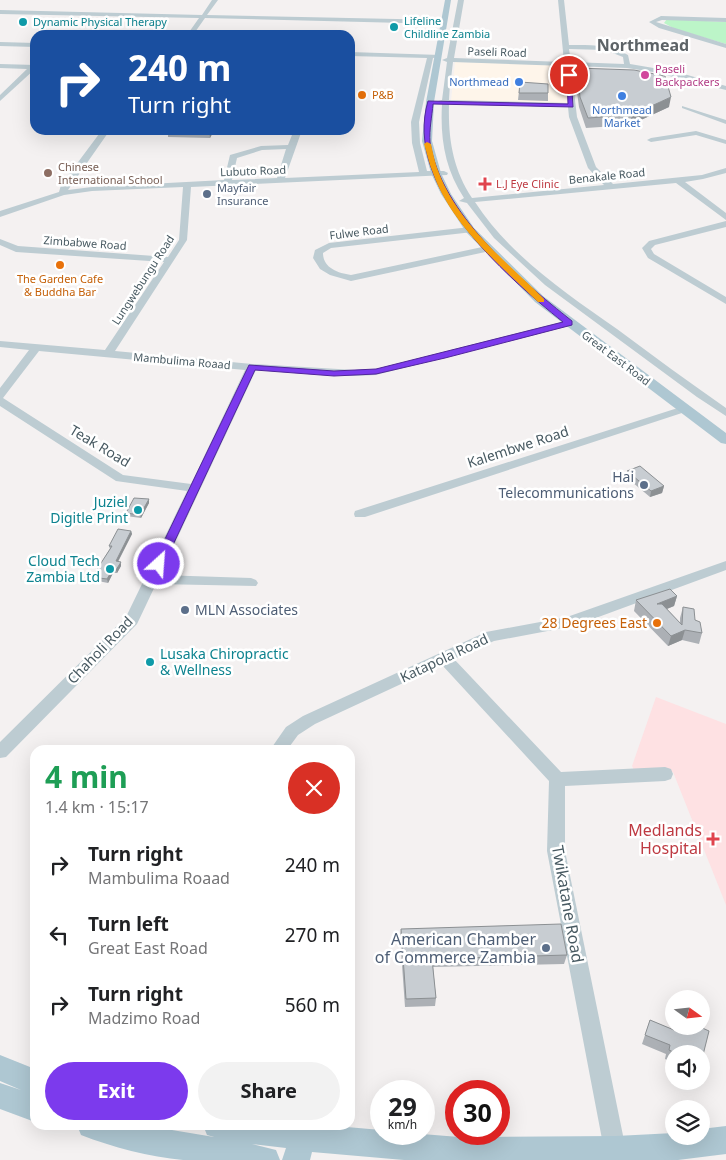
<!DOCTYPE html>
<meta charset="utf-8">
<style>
body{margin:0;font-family:"Noto Sans",sans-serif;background:#f2f2f2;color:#202124;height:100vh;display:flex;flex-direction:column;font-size:19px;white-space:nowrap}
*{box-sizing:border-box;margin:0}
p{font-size:16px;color:#757577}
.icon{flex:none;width:28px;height:28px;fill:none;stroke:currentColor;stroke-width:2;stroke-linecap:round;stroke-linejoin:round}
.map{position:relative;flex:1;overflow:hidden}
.drawer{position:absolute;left:30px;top:745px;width:325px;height:385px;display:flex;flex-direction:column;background:#fff;border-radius:15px;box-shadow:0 5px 20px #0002}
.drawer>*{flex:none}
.banner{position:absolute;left:30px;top:30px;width:325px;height:105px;border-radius:15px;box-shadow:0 5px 20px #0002;background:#1a4fa0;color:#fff;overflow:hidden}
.needle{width:32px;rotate:105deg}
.fabs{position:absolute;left:665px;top:990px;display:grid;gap:10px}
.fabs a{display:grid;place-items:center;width:45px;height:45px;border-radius:50%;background:#fff;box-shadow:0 5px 20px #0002;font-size:25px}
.speed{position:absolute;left:370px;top:1080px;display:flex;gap:10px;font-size:25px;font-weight:700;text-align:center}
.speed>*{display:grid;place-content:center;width:65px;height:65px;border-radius:50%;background:#fff;box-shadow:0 5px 20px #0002;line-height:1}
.speed small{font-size:12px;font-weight:400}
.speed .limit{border:8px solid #d22;background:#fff;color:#111}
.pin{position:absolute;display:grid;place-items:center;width:42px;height:42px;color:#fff;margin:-21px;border:2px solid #fff;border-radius:50%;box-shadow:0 1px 5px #0007}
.me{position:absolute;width:55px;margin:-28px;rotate:26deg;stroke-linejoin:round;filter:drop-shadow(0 0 4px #0008)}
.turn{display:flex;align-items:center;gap:18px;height:105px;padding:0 15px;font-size:22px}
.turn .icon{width:65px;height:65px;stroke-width:2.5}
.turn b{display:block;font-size:35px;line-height:42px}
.round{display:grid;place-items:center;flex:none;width:52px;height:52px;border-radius:26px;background:#f2f2f2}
.overview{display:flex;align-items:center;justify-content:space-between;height:85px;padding:0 15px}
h1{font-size:30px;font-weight:700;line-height:38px;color:#1e9e55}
.primary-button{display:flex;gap:10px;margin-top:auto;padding:10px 15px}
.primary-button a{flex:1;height:58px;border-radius:30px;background:#7c3aed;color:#fff;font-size:20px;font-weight:700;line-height:58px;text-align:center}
.primary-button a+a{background:#f2f2f2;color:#202124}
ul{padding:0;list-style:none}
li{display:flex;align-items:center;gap:15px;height:70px;padding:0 15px}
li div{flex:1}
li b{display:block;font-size:19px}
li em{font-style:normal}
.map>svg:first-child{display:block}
.commercial{fill:#fef5ea}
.medical{fill:#fee1e3}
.green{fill:#bcf5c8}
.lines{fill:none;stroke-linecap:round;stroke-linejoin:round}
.minor{fill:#bdccd2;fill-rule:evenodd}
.major{fill:#aec7d2;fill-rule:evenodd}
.wall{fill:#acb0b5}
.shaded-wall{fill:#8c9093}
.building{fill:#c8cdd2;stroke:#8c9093}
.route{fill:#7c3aed;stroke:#51269a}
.slow{fill:#f59e0b}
.culture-dot{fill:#0f9aa8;stroke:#fff;stroke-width:2}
.hotel-dot{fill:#d1479c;stroke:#fff;stroke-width:2}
.shop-dot{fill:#3f7fe0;stroke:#fff;stroke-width:2}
.food-dot{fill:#e8710a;stroke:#fff;stroke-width:2}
.education-dot{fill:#8d6e63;stroke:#fff;stroke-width:2}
.health-dot{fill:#e0444e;stroke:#fff;stroke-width:2}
.service-dot{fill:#5c6f8a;stroke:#fff;stroke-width:2}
.labels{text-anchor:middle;stroke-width:5;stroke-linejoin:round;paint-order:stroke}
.far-culture-label{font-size:11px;fill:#0d838f;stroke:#fff;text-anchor:start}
.far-street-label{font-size:11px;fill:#475961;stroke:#fff}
.far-hotel-label{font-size:11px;fill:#b23c85;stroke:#fff;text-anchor:start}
.far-shop-label{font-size:11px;fill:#366cbe;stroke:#fff;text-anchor:end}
.far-food-label{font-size:11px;fill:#c56008;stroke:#fff;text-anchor:start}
.far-education-label{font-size:11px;fill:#785e54;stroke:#fff;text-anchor:start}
.far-health-label{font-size:11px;fill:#be3a42;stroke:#fff;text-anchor:start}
.far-service-label{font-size:11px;fill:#4e5e75;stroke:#fff;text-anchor:start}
.street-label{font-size:14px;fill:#475961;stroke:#fff}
.service-label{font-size:14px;fill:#4e5e75;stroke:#fff;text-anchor:end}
.culture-label{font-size:14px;fill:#0d838f;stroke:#fff;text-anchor:end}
.food-label{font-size:14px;fill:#c56008;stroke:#fff;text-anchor:end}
.far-district-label{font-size:16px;font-weight:bold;fill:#5d6367;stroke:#fff}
.near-health-label{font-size:16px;fill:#be3a42;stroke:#fff;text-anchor:end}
.near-street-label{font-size:16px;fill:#475961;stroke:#fff}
.near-service-label{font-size:16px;fill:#4e5e75;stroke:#fff;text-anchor:end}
</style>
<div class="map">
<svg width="726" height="1160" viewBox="0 0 726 1160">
<rect width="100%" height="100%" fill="#f4f1f1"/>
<path class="commercial" d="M455,62L569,65L575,105L451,101Z"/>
<path class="medical" d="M656,697L726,724V905L673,772H635L632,766Z"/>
<path class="green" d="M667,19L726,22V44L675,29L664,23Z"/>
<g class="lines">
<path class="minor" d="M212,0H218L207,15L444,20L447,22L444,24L205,18L193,35H187L199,18L0,14V10L202,15Z
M458,0H464L454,58L564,62L558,0H564L569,45C589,45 610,44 628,55L630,64L677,72L726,86V90L653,72L627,68L571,66L577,117L596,167L613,184L702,175L726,168V173L703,179L685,182L726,213V220L676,183L475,202C509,255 567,294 617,329C653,356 689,382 726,408V416L697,397L545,285L494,238L467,203L459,201L464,198C445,169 440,139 442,104L434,102L442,100L447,62L442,60L447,58ZM569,49L605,50L623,57L624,64L571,62ZM453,62L565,66L568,103L449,100L450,83L492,84L495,82L492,80L451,79ZM449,104L568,107L569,117L588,168L604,185L472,198C453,169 448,139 449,104Z
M661,16L726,18V22L662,20L656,22L726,44V48L659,28L649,22Z
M0,42L35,43V47L0,46Z
M350,52L440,55V57L433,58L419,122L420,143L427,171H444L448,173L447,175L191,187L187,240L115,351L252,364L355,370L376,369L569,320L574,323L573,325L376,375L355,376L256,370L160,575L251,578L256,580L258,583L256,586L156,584L137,624L6,757L0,758V742L126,617L187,491L116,481L0,406V388L29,350L0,347V341L105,350L164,262L16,252L0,245V239L18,246L168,257L179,240L183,187L92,191L64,195L0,217V211L59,192L61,185L102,130H110L68,190L92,187L224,180L230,155L261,146L288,145L294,130H302L285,178L419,172L412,143L411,122L427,58L350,56ZM286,149L277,178L232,180L237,158L262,150ZM39,351L245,370L191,484L123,475L3,398Z
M0,64L35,65V69L0,101V95L27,69L0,68Z
M682,106L726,120V124L682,108Z
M696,131L726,140V144L696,135L651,142L647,140L651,138Z
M726,221V227L655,245L651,249L654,254L726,297V304L648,258L642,248L649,241Z
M470,227L474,230L473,232L331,248L323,253C323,268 338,273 351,275L487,246L490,247V251L351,281L330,275L320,269L313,258L315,250L329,243Z
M684,406L690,409L688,411L365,517H355L354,514L355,511Z
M726,561V570L574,626L494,641L454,659L561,772L665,767L671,769L673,774L671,779L665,781L565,786V851L628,1160H606L547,851L549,781L442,665L315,724L298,735L287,750H270L286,727L303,716L486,632L567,617Z"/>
<path class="major" d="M445,0H451L434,102L432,141L441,173L451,194L474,228L543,296L726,433V444L721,443L535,302L466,232L441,194L431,173L422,141L426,102Z
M0,1055L35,1069V1122L0,1109V1083L21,1090L0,1081Z
M77,1125H142L214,1137L207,1135L203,1125H324L381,1130V1134H422L459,1137L616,1136L674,1133V1136H701V1129L726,1126V1154L678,1160H404L312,1152L310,1160H282L286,1148L252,1144L276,1150L280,1160C248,1160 215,1160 183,1160C150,1157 112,1147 81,1135Z"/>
</g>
<path class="wall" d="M577,68L669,107L630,125L586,128L579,107L575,77Z
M520,82L548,93V101L518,100Z
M168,130H214L210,138L168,137Z
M627,471L664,486L662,493L650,497L626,477Z
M149,499V503L141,518L126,516V513Z
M131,531L132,534L118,562L121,566L117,573H113L108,583L93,580L92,577L110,549L109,546Z
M677,596L674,606L667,609L680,623V618L683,607L695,620L702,633L699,644L682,640L668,646L634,611L636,600Z
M401,929L567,955L564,964L433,967L436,998L435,1006L405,1007L400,937Z
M650,1020L673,1030L674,1026H698L701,1054H674V1063L665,1059L666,1054L642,1044Z"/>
<path class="shaded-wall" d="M671,97L669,107L630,125L632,115Z
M209,130H214L210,138Z
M664,486L662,493L650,497L651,491Z
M149,499V503L141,518L140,515Z
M131,531L132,534L116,565V561Z
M121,562V566L117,573L116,570Z
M113,569V573L108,583L107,579Z
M677,596L674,606L654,614L657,604Z
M685,630L682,640L668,646L671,636Z"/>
<path class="building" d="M577,68L634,70L665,76L671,97L632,115L588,118L580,97Z
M520,82L548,84V93H519Z
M640,466L664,486L651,491L627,471Z
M134,498L149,499L140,515L126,513Z
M118,529L131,531L116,561L121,562L116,570L113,569L107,579L92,577L112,546H109Z
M670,589L677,596L657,604H662L682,625L683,607L694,609L695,620L700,622L702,633L685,630L671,636L636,600Z
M561,924L567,955L432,959L436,998L406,999L401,929Z
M650,1020L674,1030L675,1026H698L709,1031L701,1063V1054H677L669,1050L670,1045L645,1035Z"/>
<path class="route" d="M567,73L571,75L573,107L433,104C432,116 429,130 430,142C440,212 519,279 572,321V325L445,358L376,374L334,376L255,370L164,564L163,567H155L153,564L249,365L334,371L376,369L563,322C503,274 403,186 428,101L568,104Z"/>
<path class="slow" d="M427,142L431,144C433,153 435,164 439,173C459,225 506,261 544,299V302H538C499,264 452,226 433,173C429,164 427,153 424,144Z"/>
<g class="culture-dot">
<circle cx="23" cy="22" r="5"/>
<circle cx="394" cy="27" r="5"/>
<circle cx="138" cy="510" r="5"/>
<circle cx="110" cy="569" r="5"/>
<circle cx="150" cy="662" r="5"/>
</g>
<circle class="hotel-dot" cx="645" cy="75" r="5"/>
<g class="shop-dot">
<circle cx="519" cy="82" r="5"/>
<circle cx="622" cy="96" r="5"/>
</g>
<g class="food-dot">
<circle cx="362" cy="95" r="5"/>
<circle cx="60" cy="265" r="5"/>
<circle cx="657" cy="623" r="5"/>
</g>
<circle class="education-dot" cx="48" cy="173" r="5"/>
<g class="health-dot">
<path d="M482.5 176.5h5v5h5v5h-5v5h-5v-5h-5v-5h5z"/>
<path d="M710.5 831.5h5v5h5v5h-5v5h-5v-5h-5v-5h5z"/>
</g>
<g class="service-dot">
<circle cx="207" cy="194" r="5"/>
<circle cx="644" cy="485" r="5"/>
<circle cx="185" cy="610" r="5"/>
<circle cx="546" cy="948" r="5"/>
</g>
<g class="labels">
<g class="far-culture-label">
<text x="404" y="25">Lifeline<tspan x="404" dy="13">Childline Zambia</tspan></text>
<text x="33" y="26">Dynamic Physical Therapy</text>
</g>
<g class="far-street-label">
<text transform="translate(497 52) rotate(2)" y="4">Paseli Road</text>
<text transform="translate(253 171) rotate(-2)" y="4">Lubuto Road</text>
<text transform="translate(607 176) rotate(-6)" y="4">Benakale Road</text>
<text transform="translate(359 232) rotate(-7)" y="4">Fulwe Road</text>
<text transform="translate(85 243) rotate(4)" y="4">Zimbabwe Road</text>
<text transform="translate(143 280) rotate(-57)" y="4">Lungwebungu Road</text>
<text transform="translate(616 358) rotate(37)" y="4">Great East Road</text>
<text transform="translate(182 361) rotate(5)" y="4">Mambulima Roaad</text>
</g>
<g class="far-hotel-label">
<text x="655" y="73">Paseli<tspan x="655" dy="13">Backpackers</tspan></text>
</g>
<g class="far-shop-label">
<text x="509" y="86">Northmead</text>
<text x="622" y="114" text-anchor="middle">Northmead<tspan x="622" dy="13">Market</tspan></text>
</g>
<g class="far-food-label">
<text x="372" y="99">P&amp;B</text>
<text x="60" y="283" text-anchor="middle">The Garden Cafe<tspan x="60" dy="13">&amp; Buddha Bar</tspan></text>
</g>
<g class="far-education-label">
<text x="58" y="171">Chinese<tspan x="58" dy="13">International School</tspan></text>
</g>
<g class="far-health-label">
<text x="496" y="188">L.J Eye Clinic</text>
</g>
<g class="far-service-label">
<text x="217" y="192">Mayfair<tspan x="217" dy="13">Insurance</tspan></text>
</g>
<g class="street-label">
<text transform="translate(100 446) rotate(31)" y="5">Teak Road</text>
<text transform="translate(518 447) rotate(-18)" y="5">Kalembwe Road</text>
<text transform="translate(100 650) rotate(-46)" y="5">Chaholi Road</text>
<text transform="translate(444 658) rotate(-25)" y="5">Katapola Road</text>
</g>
<g class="service-label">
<text x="634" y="482">Hai<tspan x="634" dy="16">Telecommunications</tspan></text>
<text x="195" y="615" text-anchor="start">MLN Associates</text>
</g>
<g class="culture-label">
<text x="128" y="507">Juziel<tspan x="128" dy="16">Digitle Print</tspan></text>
<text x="100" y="566">Cloud Tech<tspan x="100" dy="16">Zambia Ltd</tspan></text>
<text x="160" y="659" text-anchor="start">Lusaka Chiropractic<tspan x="160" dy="16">&amp; Wellness</tspan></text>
</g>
<g class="food-label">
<text x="647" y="628">28 Degrees East</text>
</g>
<g class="far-district-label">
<text x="643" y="51">Northmead</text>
</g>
<g class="near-health-label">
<text x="702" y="836">Medlands<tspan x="702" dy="18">Hospital</tspan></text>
</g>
<g class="near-street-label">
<text transform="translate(568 904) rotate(80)" y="6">Twikatane Road</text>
</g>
<g class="near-service-label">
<text x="536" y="945">American Chamber<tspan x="536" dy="18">of Commerce Zambia</tspan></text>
</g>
</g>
</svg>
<div class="fabs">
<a><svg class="needle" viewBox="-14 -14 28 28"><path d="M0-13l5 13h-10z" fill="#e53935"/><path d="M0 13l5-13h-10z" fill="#757577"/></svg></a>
<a><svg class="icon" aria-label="sound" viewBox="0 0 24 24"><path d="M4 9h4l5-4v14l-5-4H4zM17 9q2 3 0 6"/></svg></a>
<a><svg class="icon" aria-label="layers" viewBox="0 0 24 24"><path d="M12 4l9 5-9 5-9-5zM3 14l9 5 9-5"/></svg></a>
</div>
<div class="speed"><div>29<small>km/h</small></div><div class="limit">30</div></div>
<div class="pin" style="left:569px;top:75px;background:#d93025"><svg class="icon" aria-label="arrive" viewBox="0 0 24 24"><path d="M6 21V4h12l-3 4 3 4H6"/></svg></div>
<svg class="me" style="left:159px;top:564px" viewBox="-20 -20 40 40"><circle r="17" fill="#7c3aed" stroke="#fff" stroke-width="3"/><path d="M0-11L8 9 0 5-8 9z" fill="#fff"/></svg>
<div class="banner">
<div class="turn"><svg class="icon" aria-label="right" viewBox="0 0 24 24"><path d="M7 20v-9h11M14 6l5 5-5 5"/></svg><div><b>240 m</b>Turn right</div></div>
</div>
<section class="drawer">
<div class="overview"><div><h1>4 min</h1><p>1.4 km · 15:17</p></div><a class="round" style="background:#d93025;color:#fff"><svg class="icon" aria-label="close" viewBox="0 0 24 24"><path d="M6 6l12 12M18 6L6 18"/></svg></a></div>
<ul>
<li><svg class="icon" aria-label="right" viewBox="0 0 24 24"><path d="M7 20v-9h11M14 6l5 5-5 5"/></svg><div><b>Turn right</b><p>Mambulima Roaad</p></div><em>240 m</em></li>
<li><svg class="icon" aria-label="left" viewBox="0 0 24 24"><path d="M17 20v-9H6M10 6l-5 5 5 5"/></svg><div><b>Turn left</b><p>Great East Road</p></div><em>270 m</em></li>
<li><svg class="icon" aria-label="right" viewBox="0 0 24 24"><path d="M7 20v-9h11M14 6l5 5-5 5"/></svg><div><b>Turn right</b><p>Madzimo Road</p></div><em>560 m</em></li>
</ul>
<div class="primary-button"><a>Exit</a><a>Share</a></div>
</section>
</div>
